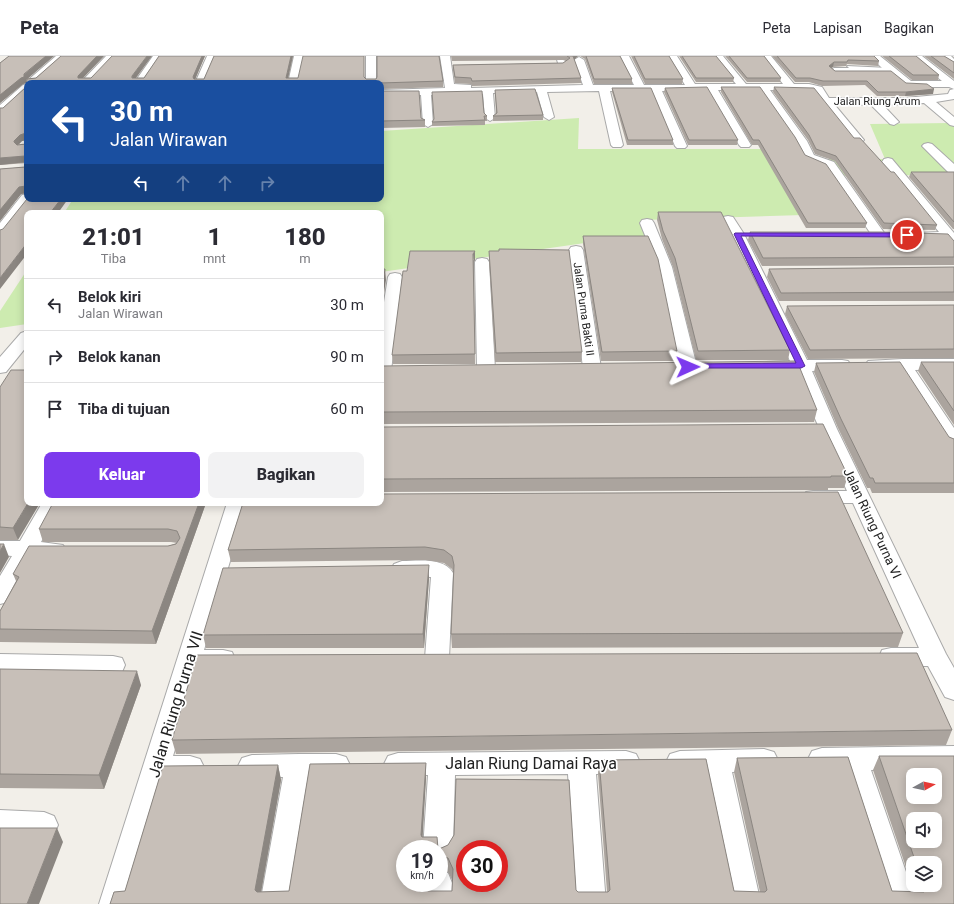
<!DOCTYPE html>
<html lang="id">
<style>
body{margin:0;font-family:Roboto,sans-serif;background:#f2f2f3;color:#2b2b33;height:100vh;display:flex;flex-direction:column;font-size:15px;white-space:nowrap}
*{box-sizing:border-box;margin:0}
p{font-size:13px;color:#7c7c81}
.icon{flex:none;width:22px;height:22px;fill:none;stroke:currentColor;stroke-width:2;stroke-linecap:round;stroke-linejoin:round}
.map{position:relative;flex:1;overflow:hidden}
.side{position:absolute;left:24px;top:154px;width:360px;height:296px;display:flex;flex-direction:column;background:#fff;border-radius:8px;box-shadow:0 2px 10px #0003}
.side>*{flex:none}
.top-card{position:absolute;left:24px;top:24px;width:360px;height:122px;border-radius:8px;box-shadow:0 2px 10px #0003;background:#1a4fa0;color:#fff;overflow:hidden}
.needle{width:26px;rotate:82deg}
.buttons{position:absolute;left:906px;top:712px;display:grid;gap:8px}
.buttons a{display:grid;place-items:center;width:36px;height:36px;border-radius:8px;background:#fff;box-shadow:0 2px 10px #0003;font-size:20px}
.speed{position:absolute;left:396px;top:784px;display:flex;gap:8px;font-size:20px;font-weight:700;text-align:center}
.speed>*{display:grid;place-content:center;width:52px;height:52px;border-radius:50%;background:#fff;box-shadow:0 2px 10px #0003;line-height:1}
.speed small{font-size:10px;font-weight:400}
.speed .limit{border:6px solid #d22;background:#fff;color:#111}
.pin{position:absolute;display:grid;place-items:center;width:34px;height:34px;color:#fff;margin:-17px;border:2px solid #fff;border-radius:50%;box-shadow:0 1px 4px #0007}
.me{position:absolute;width:44px;margin:-22px;rotate:89deg;stroke-linejoin:round;filter:drop-shadow(0 0 3px #0008)}
.turn{display:flex;align-items:center;gap:14px;height:84px;padding:0 20px;font-size:18px}
.turn .icon{width:52px;height:52px;stroke-width:2.5}
.turn b{display:block;font-size:28px;line-height:34px}
.lanes{display:flex;align-items:center;height:38px;padding:0 20px;background:#0003;justify-content:center;gap:20px;direction:ltr}
.lanes .off{opacity:.35}
.eta{display:flex;justify-content:space-evenly;align-items:center;height:68px;text-align:center}
.eta b{font-size:24px;font-weight:800;line-height:28px}
.button{display:flex;gap:8px;margin-top:auto;padding:8px 20px}
.button a{flex:1;height:46px;border-radius:8px;background:#7c3aed;color:#fff;font-size:16px;font-weight:800;line-height:46px;text-align:center}
.button a+a{background:#f2f2f3;color:#2b2b33}
ul{padding:0;list-style:none}
li{display:flex;align-items:center;gap:12px;height:52px;padding:0 20px;border-top:1px solid #e1e1e2}
li div{flex:1}
li b{display:block;font-size:15px}
li em{font-style:normal}
header{display:flex;align-items:center;gap:24px;box-sizing:border-box;height:56px;padding:0 20px;background:#fff;border-bottom:1px solid #e1e1e2}
header strong{font-size:19px}
nav{display:flex;gap:22px;margin-inline-start:auto;font-size:14px}
.map>svg:first-child{display:block}
.grass{fill:#cdebb0}
.lines{fill:none;stroke-linecap:round;stroke-linejoin:round}
.service-casing{stroke:#a9a9a9;stroke-width:2}
.minor-casing{stroke:#a9a9a9;stroke-width:2}
.service{fill:#fff;fill-rule:evenodd}
.minor{fill:#fff;fill-rule:evenodd}
.wall{fill:#aba49e;fill-rule:evenodd}
.shaded-wall{fill:#8b8681}
.building{fill:#c7bfb8;stroke:#8b8681;fill-rule:evenodd}
.route{fill:#7c3aed;stroke:#51269a}
.labels{text-anchor:middle;stroke-width:3.5;stroke-linejoin:round;paint-order:stroke}
.far-street-label{font-size:11px;fill:#222;stroke:#fff}
.street-label{font-size:13px;fill:#222;stroke:#fff}
.near-street-label{font-size:16px;fill:#222;stroke:#fff}
</style>
<header>
<strong>Peta</strong>
<nav><a>Peta</a><a>Lapisan</a><a>Bagikan</a></nav>
</header>
<div class="map">
<svg width="954" height="848" viewBox="0 0 954 848">
<rect width="100%" height="100%" fill="#f2efe9"/>
<path class="grass" d="M579,62L578,93H763L773,103H885L870,68L950,67L954,71V119L784,120L803,159L643,164L652,187L592,186L381,216V157H64L73,143H381V75Z
M27,214V268L0,272V255Z"/>
<g class="lines">
<g class="service-casing">
<path id="service" d="M847,10L889,12L891,13L889,14L849,12Z"/>
</g>
<g class="minor-casing">
<path id="minor" d="M56,0H66L37,27H27V36L4,57L0,58V49L23,29L27,28V25Z
M106,0H116L91,27H80Z
M153,0H163L144,27H134Z
M207,0H217L205,27H195Z
M294,0H304L298,27H288Z
M366,0H376V27H366Z
M440,0H450L454,28L471,29V32L583,29L574,4L579,1L584,4L593,29H634L619,0H629L644,29H685L667,0H677L695,28H736L713,0H723L746,28H783L761,0H771L794,28H809L822,31L829,42H905L948,38L950,34L954,33L949,31H909L905,30L890,18H834L829,15L834,12H882L870,0H880L911,25H942L911,0H922L954,25V43L936,46L954,61V70L950,69L924,47L883,49L899,66L894,69L890,68L871,49L834,48L864,84L862,86H854L814,35L770,34L807,85L814,99L834,106L885,178L883,181L878,182L873,181L826,112L805,104L795,85L760,34H718L751,89L749,91H741L739,89L707,34L662,35L687,90L685,92H677L675,90L652,35H610L623,89L621,91H613L611,89L599,35L547,36L554,61L549,64L544,61L537,36L493,37L495,62L490,65L485,62L483,38L431,39L433,68L428,71L423,68L421,39L381,40V34L445,32Z
M556,0H566L571,18L569,20L566,21L561,18Z
M942,0H951L954,3V10L943,3Z
M928,87L932,88L954,108V119L950,118L922,90L924,88Z
M888,102L892,103L954,177V185L917,183L915,180L917,177L939,176L882,106L884,103Z
M27,138V143H33L5,179L0,180V167L22,139Z
M728,160L733,161L744,178L807,304H842L848,305L851,309L848,313L812,315L837,373L946,598L954,612V644L945,641L928,610H891L882,608L879,601L882,594L891,592H919L853,447H813L806,446L803,441L806,436L813,435H847L794,315H772L766,314L763,310L766,306L790,305L730,178L721,164L723,161Z
M647,163L652,164L654,167L672,211L697,311L694,315L688,316L682,315L679,311L658,211L640,167L642,164Z
M576,190L581,191L583,194L601,312L598,316L592,317L586,316L583,312L569,194L571,191Z
M482,202L487,203L489,206L495,313L492,317L486,318L480,317L477,313L475,206L477,203Z
M395,217L400,218L402,221L391,315L388,319L382,320L381,265L388,221L390,218Z
M27,275V290L6,316L0,317V301L21,277Z
M903,303H954V313L915,314L954,372V392L947,390L898,314H874L868,313L865,309L868,305Z
M42,447H62L41,486L63,489L66,494L63,499L55,501L33,500L8,546L0,548V520L12,500L0,499V485H20Z
M227,447H247L204,594H223L232,596L235,603L232,610L223,612H199L173,700H190L200,703L204,711L200,719L190,722L166,723L129,848H99Z
M402,505C418,505 444,501 453,517L449,602L446,609L437,611L428,609L425,602L431,521H402L394,518L391,513L394,508Z
M0,598L113,600L122,602L125,609L122,616L113,618L0,616Z
M954,690V712L871,714L917,848H887L844,714H822L812,711L808,703L812,695L822,692Z
M764,693L774,696L778,704L774,712L764,715L732,716L761,848H731L705,717H680L670,714L666,706L670,698L680,695Z
M626,695L636,698L640,706L636,714L626,717L596,718L606,848H576L568,718L455,719L453,793L448,802L439,806V793H423L428,719H398L388,716L384,708L388,700L398,697Z
M299,698H336L346,701L350,709L346,717L336,720L311,721L290,848H260L283,721H252L242,718L238,710L242,702L252,699Z
M0,754L44,756L54,760L58,769L54,778L44,782L0,780Z
M439,814L448,817L452,827L451,848H421L422,827H439Z"/>
</g>
<use href="#service" class="service"/>
<use href="#minor" class="minor"/>
</g>
<path class="wall" d="M9,0H54L27,23L36,22L61,0H104L83,22H144L159,0H205L195,23H204L214,0H293L288,22H365L366,23L443,25V31L381,33V27H27V137L21,138L0,165V113L25,111L27,109V107L0,109L3,52L26,31L27,23L26,24V27L23,28L0,47V7ZM26,84V88L18,89L22,85Z
M451,0H578L574,3L581,22V27L472,30L471,28L455,27L453,14V9L563,7L566,5L563,4L452,5Z
M580,0H620L632,23V28H594L585,3Z
M631,0H669L683,23L682,28H645Z
M679,0H716L734,22L733,26H696Z
M725,0H764L781,22L780,26H747Z
M772,0H874L879,5L878,10L847,8L846,10L833,11L831,12L835,15L906,27L933,38L905,40H877L865,29L822,30L809,26H795Z
M882,0H916L939,19L938,24H912Z
M924,0H944L954,6V23Z
M721,31L805,99L867,167L865,172H806L758,89H752L721,36Z
M774,31L854,82L937,169L935,174L883,173L835,105L815,98L808,84L773,36Z
M612,32L673,84V89H627L612,36Z
M665,32L738,84L737,89H688L664,36Z
M495,34L543,59V64L493,65V60L496,58Z
M381,35L421,62L425,64V71L381,72Z
M484,57L487,60V65H485V69L432,70V66Z
M911,116H954V173H953L909,121Z
M658,156L790,294L788,304H696L673,211L662,183L657,164Z
M750,176L954,185V209L762,210L748,184Z
M583,180L677,295L676,305H601L583,188Z
M489,195L582,296L581,306H495L489,204Z
M475,204L474,206L475,308H393L392,299L407,215Z
M954,211V245H779L767,221L769,213Z
M954,249V302L808,303L785,258L787,250Z
M921,306H954V369L918,315Z
M816,307L949,381L954,383V437H872L870,432H867L838,372L814,316Z
M381,310L817,354L814,366L381,368Z
M0,331L18,484H0Z
M381,371L848,420L844,432H828V434L381,436Z
M206,447L156,588L0,586V555L16,525L13,518L168,490L177,487L171,486H43L39,473Z
M243,447L903,577L898,591L452,592L451,578L454,519L452,513L444,507L426,504L231,506L228,494Z
M429,522L424,592H206L203,579Z
M0,613L141,629L104,733L0,732Z
M952,674L946,689L176,698L172,684Z
M879,700H954V848H110L114,836L125,835L163,710L278,709L281,724L261,836L289,835L310,708L426,707V722L422,781H437L438,793H405V827H421V835H452V824L448,816L439,813V793L448,789L454,779L456,723L569,724L576,834L578,836H607L598,718L599,704L706,703L734,835L760,836L734,716L737,702L848,701L892,835H914L873,714ZM913,719H935V741H913ZM913,763H935V785H913ZM465,793H499V827H465ZM913,807H935V829H913Z"/>
<path class="shaded-wall" d="M46,0H54L26,24V27L23,28L0,47V39Z
M97,0H104L79,26L78,20Z
M147,0H152L133,26L132,20Z
M202,0H205L194,26L193,21Z
M291,0H293L287,27L286,22Z
M573,0H578L573,5Z
M834,6L833,11L828,14L829,10Z
M934,33L933,38L905,40L906,36Z
M26,77L27,84L22,85L16,91L14,85L20,79Z
M25,100L27,106L0,109V102Z
M26,130L27,137L21,138L0,165V154L19,131Z
M61,143H68L58,157H50Z
M27,187V198L0,233V222Z
M475,195V204L474,206L473,198Z
M385,213L386,224L381,256V240Z
M28,447H40L18,484L13,472Z
M199,447H206L156,588L152,575Z
M4,488L9,501L0,517V495Z
M429,509V522L424,592L423,578Z
M137,615L141,629L104,733L99,719Z
M426,707V722L422,793L421,779Z
M278,709L281,724L259,848L255,834Z
M57,772L63,786L39,848H27Z
M419,827H421L420,848L419,835Z"/>
<path class="building" d="M9,0H46L24,18V21L21,22L0,39V7Z
M61,0H97L78,20V22H91L112,0H147L132,20V22H144L159,0H202L193,21L194,23H204L214,0H291L286,22H298L303,0H364V21L366,23H376L377,21V0H439L443,25L380,27H27V134L26,130L19,131L0,154V113L25,111L27,109V101L25,100L0,102V52H3L26,31L27,23L36,22ZM26,77V88L17,89L14,86V85L20,79Z
M567,0H573L581,22L472,25L471,22L455,21L453,9L563,7L570,2Z
M586,0H620L632,23H594Z
M634,0H669L683,23H645Z
M682,0H716L734,22H696Z
M729,0H764L781,22H747Z
M777,0H874L879,5L848,4L847,6H834L829,10L835,15H891L906,27L927,28L934,33L906,36H878L867,25H823L810,22H796Z
M889,0H916L939,19H913Z
M931,0H944L954,6V17Z
M707,31L738,84H689L665,32Z
M721,31H760L795,81L805,99L826,108L867,167H808L759,84H753Z
M774,31L814,32L854,82H860L891,116H894L937,169L884,167L836,100L816,93L809,79Z
M612,32H651L673,84H628Z
M535,33L543,59L493,60L497,57L495,34Z
M381,35H419L421,62L425,64L381,65Z
M482,35L484,57L487,60H484L485,64L432,66L434,63L432,36Z
M911,116H954V166Z
M27,143H61L50,157H27V187L0,222V174L3,173Z
M658,156H721L790,294L698,295L675,202L663,175Z
M750,176H880L948,178L954,185V201L763,202Z
M583,180H648L658,203L677,295L602,296Z
M499,193L569,194L582,296L496,297L489,195H499Z
M410,195H475L473,198L475,298L392,299L403,215H407Z
M954,211V236L781,237L769,213Z
M381,213H385L381,240Z
M954,249V293L810,294L787,250Z
M797,305L817,354L381,356V310Z
M900,306L949,381L954,383V427H875L873,422H870L841,363L816,307Z
M921,306H954V355Z
M11,314H27V447H28L13,472L0,471V331Z
M823,368L848,420H831V421L381,423V371Z
M838,436L903,577L451,578L454,509L452,500L444,494L425,491L228,494L243,447H381V438Z
M53,447H199L152,575L0,573V555L19,521L13,518L29,490H168L176,488L180,482L177,475L168,473H39Z
M0,488H4L0,495Z
M429,509L423,578L203,579L223,512Z
M917,597L952,674L172,684L197,599Z
M0,613L137,615L99,719L0,718Z
M879,700H954V848H110L114,836L125,835L163,710L278,709L255,834L257,836L289,835L310,708L426,707L421,779L422,781H437L438,793H405V827H419V835H452L453,813L448,802L439,799V793L448,789L454,779L456,723L569,724L576,834L578,836H608L610,834L599,704L706,703L734,835L765,836L767,834L737,702L848,701L892,835L924,836L925,834L924,829H935V807H916ZM913,719H935V741H913ZM913,763H935V785H913ZM465,793H499V827H465Z
M0,772H57L27,848H0Z"/>
<path class="route" d="M735,177H907L910,179L907,181L741,180L805,310L801,312H686V309L688,308L796,307L734,178Z"/>
<g class="labels">
<g class="far-street-label">
<text x="877" y="49">Jalan Riung Arum</text>
<text transform="translate(584 253) rotate(82)" y="4">Jalan Purna Bakti II</text>
</g>
<g class="street-label">
<text transform="translate(873 467) rotate(65)" y="5">Jalan Riung Purna VI</text>
</g>
<g class="near-street-label">
<text transform="translate(175 648) rotate(-73)" y="6">Jalan Riung Purna VII</text>
<text x="531" y="713">Jalan Riung Damai Raya</text>
</g>
</g>
</svg>
<div class="buttons">
<a><svg class="needle" viewBox="-14 -14 28 28"><path d="M0-13l5 13h-10z" fill="#e53935"/><path d="M0 13l5-13h-10z" fill="#7c7c81"/></svg></a>
<a><svg class="icon" aria-label="sound" viewBox="0 0 24 24"><path d="M4 9h4l5-4v14l-5-4H4zM17 9q2 3 0 6"/></svg></a>
<a><svg class="icon" aria-label="layers" viewBox="0 0 24 24"><path d="M12 4l9 5-9 5-9-5zM3 14l9 5 9-5"/></svg></a>
</div>
<div class="speed"><div>19<small>km/h</small></div><div class="limit">30</div></div>
<div class="pin" style="left:907px;top:179px;background:#d93025"><svg class="icon" aria-label="arrive" viewBox="0 0 24 24"><path d="M6 21V4h12l-3 4 3 4H6"/></svg></div>
<svg class="me" style="left:688px;top:311px" viewBox="-20 -20 40 40"><path d="M0-17L14 15 0 8-14 15z" fill="#7c3aed" stroke="#fff" stroke-width="4"/></svg>
<div class="top-card">
<div class="turn"><svg class="icon" aria-label="left" viewBox="0 0 24 24"><path d="M17 20v-9H6M10 6l-5 5 5 5"/></svg><div><b>30 m</b>Jalan Wirawan</div></div>
<div class="lanes"><svg class="icon" aria-label="left" viewBox="0 0 24 24"><path d="M17 20v-9H6M10 6l-5 5 5 5"/></svg><svg class="icon off" aria-label="ahead" viewBox="0 0 24 24"><path d="M12 20V5M6 11l6-6 6 6"/></svg><svg class="icon off" aria-label="ahead" viewBox="0 0 24 24"><path d="M12 20V5M6 11l6-6 6 6"/></svg><svg class="icon off" aria-label="right" viewBox="0 0 24 24"><path d="M7 20v-9h11M14 6l5 5-5 5"/></svg></div>
</div>
<section class="side">
<div class="eta">
<div><b>21:01</b><p>Tiba</p></div>
<div><b>1</b><p>mnt</p></div>
<div><b>180</b><p>m</p></div>
</div>
<ul>
<li><svg class="icon" aria-label="left" viewBox="0 0 24 24"><path d="M17 20v-9H6M10 6l-5 5 5 5"/></svg><div><b>Belok kiri</b><p>Jalan Wirawan</p></div><em>30 m</em></li>
<li><svg class="icon" aria-label="right" viewBox="0 0 24 24"><path d="M7 20v-9h11M14 6l5 5-5 5"/></svg><div><b>Belok kanan</b></div><em>90 m</em></li>
<li><svg class="icon" aria-label="arrive" viewBox="0 0 24 24"><path d="M6 21V4h12l-3 4 3 4H6"/></svg><div><b>Tiba di tujuan</b></div><em>60 m</em></li>
</ul>
<div class="button"><a>Keluar</a><a>Bagikan</a></div>
</section>
</div>
